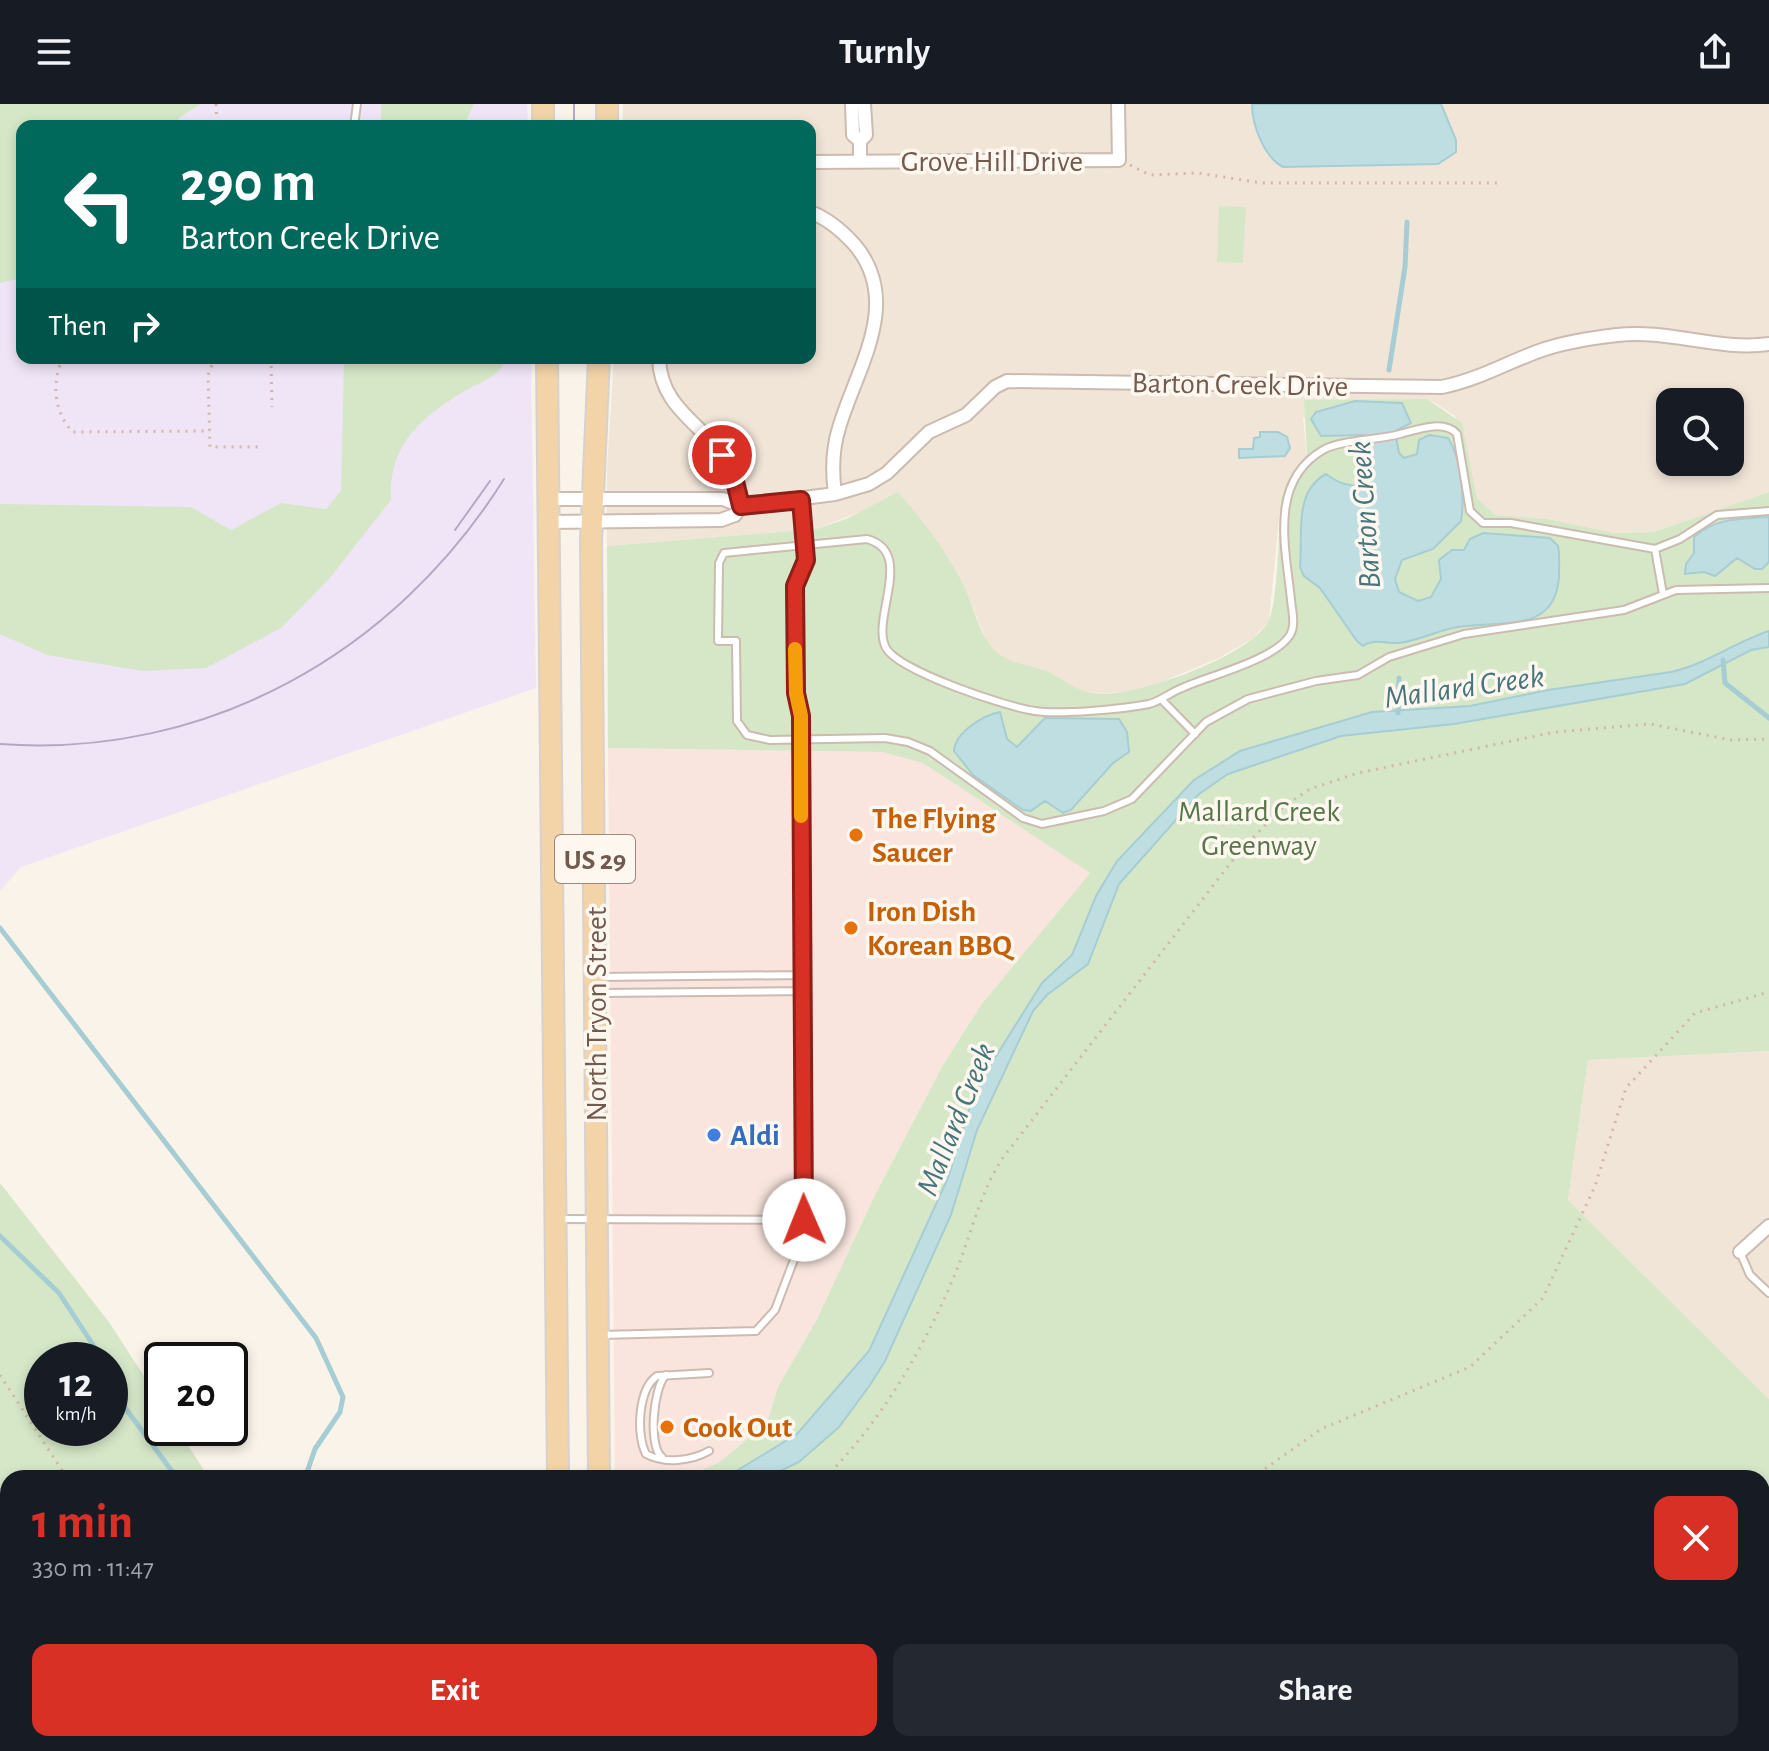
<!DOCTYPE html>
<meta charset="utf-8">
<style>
body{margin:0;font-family:"Alegreya Sans",sans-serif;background:#242831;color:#f1f3f6;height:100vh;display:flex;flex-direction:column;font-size:30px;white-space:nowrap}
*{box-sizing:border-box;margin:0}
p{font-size:26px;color:#9ea1a6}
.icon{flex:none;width:44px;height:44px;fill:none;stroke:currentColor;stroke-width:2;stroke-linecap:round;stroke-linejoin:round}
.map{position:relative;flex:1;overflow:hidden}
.panel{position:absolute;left:0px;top:1366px;width:1770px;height:282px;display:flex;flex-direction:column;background:#171b24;border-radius:24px 24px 0 0;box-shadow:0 4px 12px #0003}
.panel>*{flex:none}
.top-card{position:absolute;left:16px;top:16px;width:800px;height:244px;border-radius:16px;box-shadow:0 4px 12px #0003;background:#00695c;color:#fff;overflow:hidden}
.buttons{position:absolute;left:1656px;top:284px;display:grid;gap:16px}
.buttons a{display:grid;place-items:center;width:88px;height:88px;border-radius:16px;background:#171b24;box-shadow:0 4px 12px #0003;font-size:40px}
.speed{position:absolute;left:24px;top:1238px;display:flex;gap:16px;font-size:40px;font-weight:700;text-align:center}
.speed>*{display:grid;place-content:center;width:104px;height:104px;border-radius:50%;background:#171b24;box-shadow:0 4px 12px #0003;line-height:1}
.speed small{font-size:20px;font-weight:400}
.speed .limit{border:4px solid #111;border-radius:12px;background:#fff;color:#111}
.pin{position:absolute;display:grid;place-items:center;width:68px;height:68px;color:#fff;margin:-34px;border:4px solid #fff;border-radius:50%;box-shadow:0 2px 8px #0007}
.me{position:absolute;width:88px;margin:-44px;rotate:359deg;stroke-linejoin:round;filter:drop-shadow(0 0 6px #0008)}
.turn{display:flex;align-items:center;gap:28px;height:168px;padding:0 32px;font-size:36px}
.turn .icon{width:104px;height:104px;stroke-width:2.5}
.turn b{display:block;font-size:56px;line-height:68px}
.then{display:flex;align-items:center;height:76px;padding:0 32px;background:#0003;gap:16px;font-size:30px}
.round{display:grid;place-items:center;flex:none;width:84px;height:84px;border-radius:16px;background:#242831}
.headline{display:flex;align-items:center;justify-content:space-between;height:136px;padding:0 32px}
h1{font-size:48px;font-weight:700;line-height:60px;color:#d93025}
.cta{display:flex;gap:16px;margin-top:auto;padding:16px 32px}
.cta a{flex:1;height:92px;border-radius:16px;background:#d93025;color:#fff;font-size:32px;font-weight:700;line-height:92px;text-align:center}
.cta a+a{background:#242831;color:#f1f3f6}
header{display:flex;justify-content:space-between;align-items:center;height:104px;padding:0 32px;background:#171b24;font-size:36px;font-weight:700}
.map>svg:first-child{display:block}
.residential{fill:#f1e5d8;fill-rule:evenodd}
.commercial{fill:#f9e5de}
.education{fill:#f0e5f7}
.green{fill:#d6e7c8;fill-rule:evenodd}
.water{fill:#bfdee2;stroke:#a6cdd3;stroke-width:2}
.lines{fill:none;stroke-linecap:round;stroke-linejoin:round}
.stream{stroke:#a6cdd3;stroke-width:5}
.lane-casing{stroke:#ccbbb0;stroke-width:10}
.street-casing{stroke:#ccbbb0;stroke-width:16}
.primary-casing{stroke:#d8d1ce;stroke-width:24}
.path{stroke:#d2b6a6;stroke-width:3;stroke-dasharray:2 6;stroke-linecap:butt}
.lane{stroke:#fff;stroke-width:6}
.street{stroke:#fff;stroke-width:12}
.primary{stroke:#f2d4a8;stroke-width:20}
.tram{stroke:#b6a8c4;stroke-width:2}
.route-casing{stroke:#8d1f18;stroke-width:20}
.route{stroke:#d93025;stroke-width:14}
.slow{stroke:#f59e0b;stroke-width:14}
.food-dot{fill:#e8710a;stroke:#fdf7ef;stroke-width:3}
.shop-dot{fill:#3f7fe0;stroke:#fdf7ef;stroke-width:3}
.labels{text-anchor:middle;stroke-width:7;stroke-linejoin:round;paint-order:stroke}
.shield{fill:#fdf7ef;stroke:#9c897f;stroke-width:2}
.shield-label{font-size:28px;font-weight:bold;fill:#725a4f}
.street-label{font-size:30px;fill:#725a4f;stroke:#fdf7ef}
.park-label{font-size:30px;fill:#577748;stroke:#fdf7ef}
.food-label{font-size:30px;font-weight:bold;fill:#c56008;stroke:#fdf7ef;text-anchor:start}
.shop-label{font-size:30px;font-weight:bold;fill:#366cbe;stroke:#fdf7ef;text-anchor:start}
.water-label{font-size:32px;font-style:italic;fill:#47757c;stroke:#fdf7ef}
</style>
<header><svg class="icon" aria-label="menu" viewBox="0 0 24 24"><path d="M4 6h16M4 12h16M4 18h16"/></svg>Turnly<svg class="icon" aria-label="share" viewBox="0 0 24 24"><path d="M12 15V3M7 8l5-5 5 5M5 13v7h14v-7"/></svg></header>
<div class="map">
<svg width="1769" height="1647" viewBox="0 0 1769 1647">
<rect width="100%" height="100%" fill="#faf3e9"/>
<path class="residential" d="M623,0H1769V388L1654,428L1614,429L1548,415L1495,411L1477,394L1455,312L1433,298L1427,295L1303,314L1307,351L1284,385L1281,395L1269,517L1252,535L1217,555L1144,585L1102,590L1077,587L1045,567L1010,558L997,548L987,538L963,480L917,411L870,404L816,425L607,442V365L614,254H810V22H623ZM1670,298H1730V358H1670Z
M1769,947V1295L1568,1096L1588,956Z"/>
<path class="commercial" d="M608,644L883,648L903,652L923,659L1090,769L981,901L943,961L875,1091L817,1215L778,1283L767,1319L718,1359L683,1374H615Z"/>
<path class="education" d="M0,0H527L528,22H22V254H531L536,584L21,763L0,787Z"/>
<path class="green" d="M0,0H201L180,13L175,22H22V174L0,179Z
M381,0H474L464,22H381Z
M1219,102L1246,103L1243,159L1217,158Z
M344,254H507C497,276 478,278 458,291C416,317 388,346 391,396L329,475L281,524L206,564L143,567L47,551L0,530V400L191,403L231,426L281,399L326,405L341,387Z
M1427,295L1462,319L1477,394L1495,411L1548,415L1614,429L1654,428L1769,388V947L1588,956L1568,1096L1769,1295V1647H670V1640H1762V1374H683L718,1359L767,1319L778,1283L817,1215L875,1091L943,961L981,901L1090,769L923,659L883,648L608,644L607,442L816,425L846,415L898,388C923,417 947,447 964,482C974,503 979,532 996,547C1011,561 1028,560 1046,567C1066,576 1077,589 1101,590C1139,591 1252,552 1269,516C1278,496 1279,420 1281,395L1286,380L1307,351L1304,296Z
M0,1079L109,1218L162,1300V1324H177L209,1374H8V1640H502L496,1647H0ZM42,1256H110V1324H42Z"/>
<path class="water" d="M1252,0H1441L1456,36V48L1438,60L1283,63C1264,53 1252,21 1252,0Z
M1355,297L1402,299L1411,319L1395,327L1399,349L1404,354L1417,350L1419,336L1429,331L1448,334C1461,353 1465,394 1461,417L1433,445L1402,456L1395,475L1399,488L1418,497L1431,493L1441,475L1439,456L1452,446H1464L1470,435L1483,429L1550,434L1558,442C1560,452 1559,463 1559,473C1555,530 1502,516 1458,523C1438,526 1418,537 1399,539C1387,540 1373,534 1363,542L1357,537L1320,484L1304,472L1300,463C1303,431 1293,388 1326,370C1364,399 1388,368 1363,331L1321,332L1311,315L1316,308Z
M1260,328H1278L1287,333L1290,344L1285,352L1239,354V345H1253L1254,334L1260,333Z
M1769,413V458L1762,465H1755L1737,454L1715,472L1704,468L1685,470L1686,460L1694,449V433C1717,413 1741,415 1769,413Z
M1769,527V543L1751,546L1685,580L1454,620L1341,632L1228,670L1199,690L1119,780L1088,860L1047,891L1033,907L977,1026L951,1111L885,1257L870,1281L839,1323L799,1358L766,1374H725L797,1330L869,1247L948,1074L973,993L986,968L1042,879L1072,851L1096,792L1117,757L1194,676L1240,647L1372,608L1470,602L1548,586L1671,568C1707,560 1735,538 1769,527Z
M1000,608L1007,635L1017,643L1045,614L1119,615L1127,628L1129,648L1113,659L1071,706L1063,709L1045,697L1031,707L1023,706L973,671L954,647C955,628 984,611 1000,608Z"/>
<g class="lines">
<path class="stream" d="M1389,266L1405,163L1407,118
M1723,556L1725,579L1769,614
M1398,609L1399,574
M0,824L316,1234L343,1293L340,1308L315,1345L305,1374
M0,1132L59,1189L103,1256
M110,1275L126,1305L177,1374
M363,1640L365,1647"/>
<g class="lane-casing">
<path id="lane" d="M354,22L357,0
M1769,407L1717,411L1680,435L1655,445L1511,419H1483L1470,407L1457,330C1444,315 1416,326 1400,330C1379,336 1340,336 1323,346C1268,378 1286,445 1291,496C1292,507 1296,521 1290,531C1275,556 1208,572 1182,584C1171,588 1161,597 1149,600C1123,605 1060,611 1035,607C1006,603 899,567 886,544C870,515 916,448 867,435L724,449L719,459L718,537H736L737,617L747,631L770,636L885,634L908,638L930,647L1023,714L1042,720L1104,707L1132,695L1206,618L1248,595L1316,577L1358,571L1389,553L1464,530L1624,506L1676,486L1769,484
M1655,445L1663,490
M1161,595L1195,630
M598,873L802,871
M600,889L802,887
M560,1115L804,1116
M1740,1148L1750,1171L1769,1189
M601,1231L756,1227L775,1206L804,1129L801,612L796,589L795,482L806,456L801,396
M709,1347C691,1357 664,1360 646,1350C636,1331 638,1285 657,1272L709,1269
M662,1353C648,1343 653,1283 666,1271"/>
</g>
<g class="street-casing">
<path id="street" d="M852,0L853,31L860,37
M860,57V37L866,31L864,0
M810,58L1119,56L1118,0
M810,108C827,114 842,127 854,140C904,198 856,265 839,324C832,346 832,368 835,390
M659,254C660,305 705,321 730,360C737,371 738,389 741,402L835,390L869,380L887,369L929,328L966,311L995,283L1007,277L1442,283C1477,276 1506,259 1539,247C1564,238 1591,234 1617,231C1668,225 1718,247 1769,240
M550,395H723L741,402L735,411L721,416L551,418
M1740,1148L1769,1122"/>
</g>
<g class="primary-casing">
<path id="primary" d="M543,0V22
M607,22V0
M547,254L558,1374
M599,1374L591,437L599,254
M560,1640V1647
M600,1640V1647"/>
</g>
<path class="path" d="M216,0L217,22
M1130,61L1150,71L1198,69L1262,79H1499
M63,254C51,278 54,309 73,328L210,327
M215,254L208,271L210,343H258
M271,254L272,303
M0,1271L67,1374
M825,1374C883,1315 924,1244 956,1168C971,1130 980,1089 1002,1055L1239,748L1283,703L1310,685L1358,669L1555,628L1650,620L1731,636L1769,635
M1252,1374L1321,1325L1470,1263L1543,1194L1595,1082L1626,984L1695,909L1769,888
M0,1560L8,1565
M266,1640L271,1647
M472,1640L478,1647
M978,1640L981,1647
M991,1640L1000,1647
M1511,1640L1513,1647
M462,1647L468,1640
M656,1647V1640
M1127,1647L1131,1640
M1209,1647L1210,1640
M1282,1647L1288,1640
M1321,1647L1322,1640
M1350,1647L1354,1640
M1398,1647L1405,1640
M1442,1647L1444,1640
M1637,1647L1644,1640
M1741,1647V1640"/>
<use href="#lane" class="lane"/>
<use href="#street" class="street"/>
<use href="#primary" class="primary"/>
<path class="tram" d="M574,0V22
M455,426L490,377
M0,640C207,655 395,549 504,375"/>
</g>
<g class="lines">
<g class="route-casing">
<path id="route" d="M722,351L732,365L741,402L801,396L806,456L795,482L796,589L801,612L804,1116"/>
</g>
<use href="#route" class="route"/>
<path class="slow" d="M795,545L796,589L801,612V712"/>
</g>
<g class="food-dot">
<circle cx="856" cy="731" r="8"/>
<circle cx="851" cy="824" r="8"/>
<circle cx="667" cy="1323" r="8"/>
</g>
<circle class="shop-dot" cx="714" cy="1031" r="8"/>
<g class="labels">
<rect class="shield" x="555" y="731" width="80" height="48" rx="6"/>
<g class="shield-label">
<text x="595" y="765">US 29</text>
</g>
<g class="street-label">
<text x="992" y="67">Grove Hill Drive</text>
<text transform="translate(1240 280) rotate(1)" y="10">Barton Creek Drive</text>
<text transform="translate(596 910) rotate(-90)" y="10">North Tryon Street</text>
</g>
<g class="park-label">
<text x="1259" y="717">Mallard Creek<tspan x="1259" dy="34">Greenway</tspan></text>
</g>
<g class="food-label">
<text x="872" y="724">The Flying<tspan x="872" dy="34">Saucer</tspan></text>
<text x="867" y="817">Iron Dish<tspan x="867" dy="34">Korean BBQ</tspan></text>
<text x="683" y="1333">Cook Out</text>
</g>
<g class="shop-label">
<text x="730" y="1041">Aldi</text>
</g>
<g class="water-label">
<text transform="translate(1364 411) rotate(-94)" y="11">Barton Creek</text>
<text transform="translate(1464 582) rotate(-8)" y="11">Mallard Creek</text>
<text transform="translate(955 1015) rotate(-68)" y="11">Mallard Creek</text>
</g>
</g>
</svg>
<div class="buttons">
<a><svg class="icon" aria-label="search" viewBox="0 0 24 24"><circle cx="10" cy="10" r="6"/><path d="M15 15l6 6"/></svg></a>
</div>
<div class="speed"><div>12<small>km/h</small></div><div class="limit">20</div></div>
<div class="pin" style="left:722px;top:351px;background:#d93025"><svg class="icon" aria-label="arrive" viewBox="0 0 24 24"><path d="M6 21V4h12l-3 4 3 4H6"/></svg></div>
<svg class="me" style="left:804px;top:1116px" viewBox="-20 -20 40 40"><circle r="19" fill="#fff"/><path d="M0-13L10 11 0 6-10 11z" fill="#d93025"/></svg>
<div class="top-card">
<div class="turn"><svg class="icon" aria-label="left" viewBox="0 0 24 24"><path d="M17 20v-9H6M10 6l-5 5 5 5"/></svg><div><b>290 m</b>Barton Creek Drive</div></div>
<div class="then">Then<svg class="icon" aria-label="right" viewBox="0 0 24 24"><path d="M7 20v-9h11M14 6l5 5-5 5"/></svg></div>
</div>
<section class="panel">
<div class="headline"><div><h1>1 min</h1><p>330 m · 11:47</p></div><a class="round" style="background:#d93025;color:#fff"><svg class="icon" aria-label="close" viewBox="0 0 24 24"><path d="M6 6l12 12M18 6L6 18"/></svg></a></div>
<div class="cta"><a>Exit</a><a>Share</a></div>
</section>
</div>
